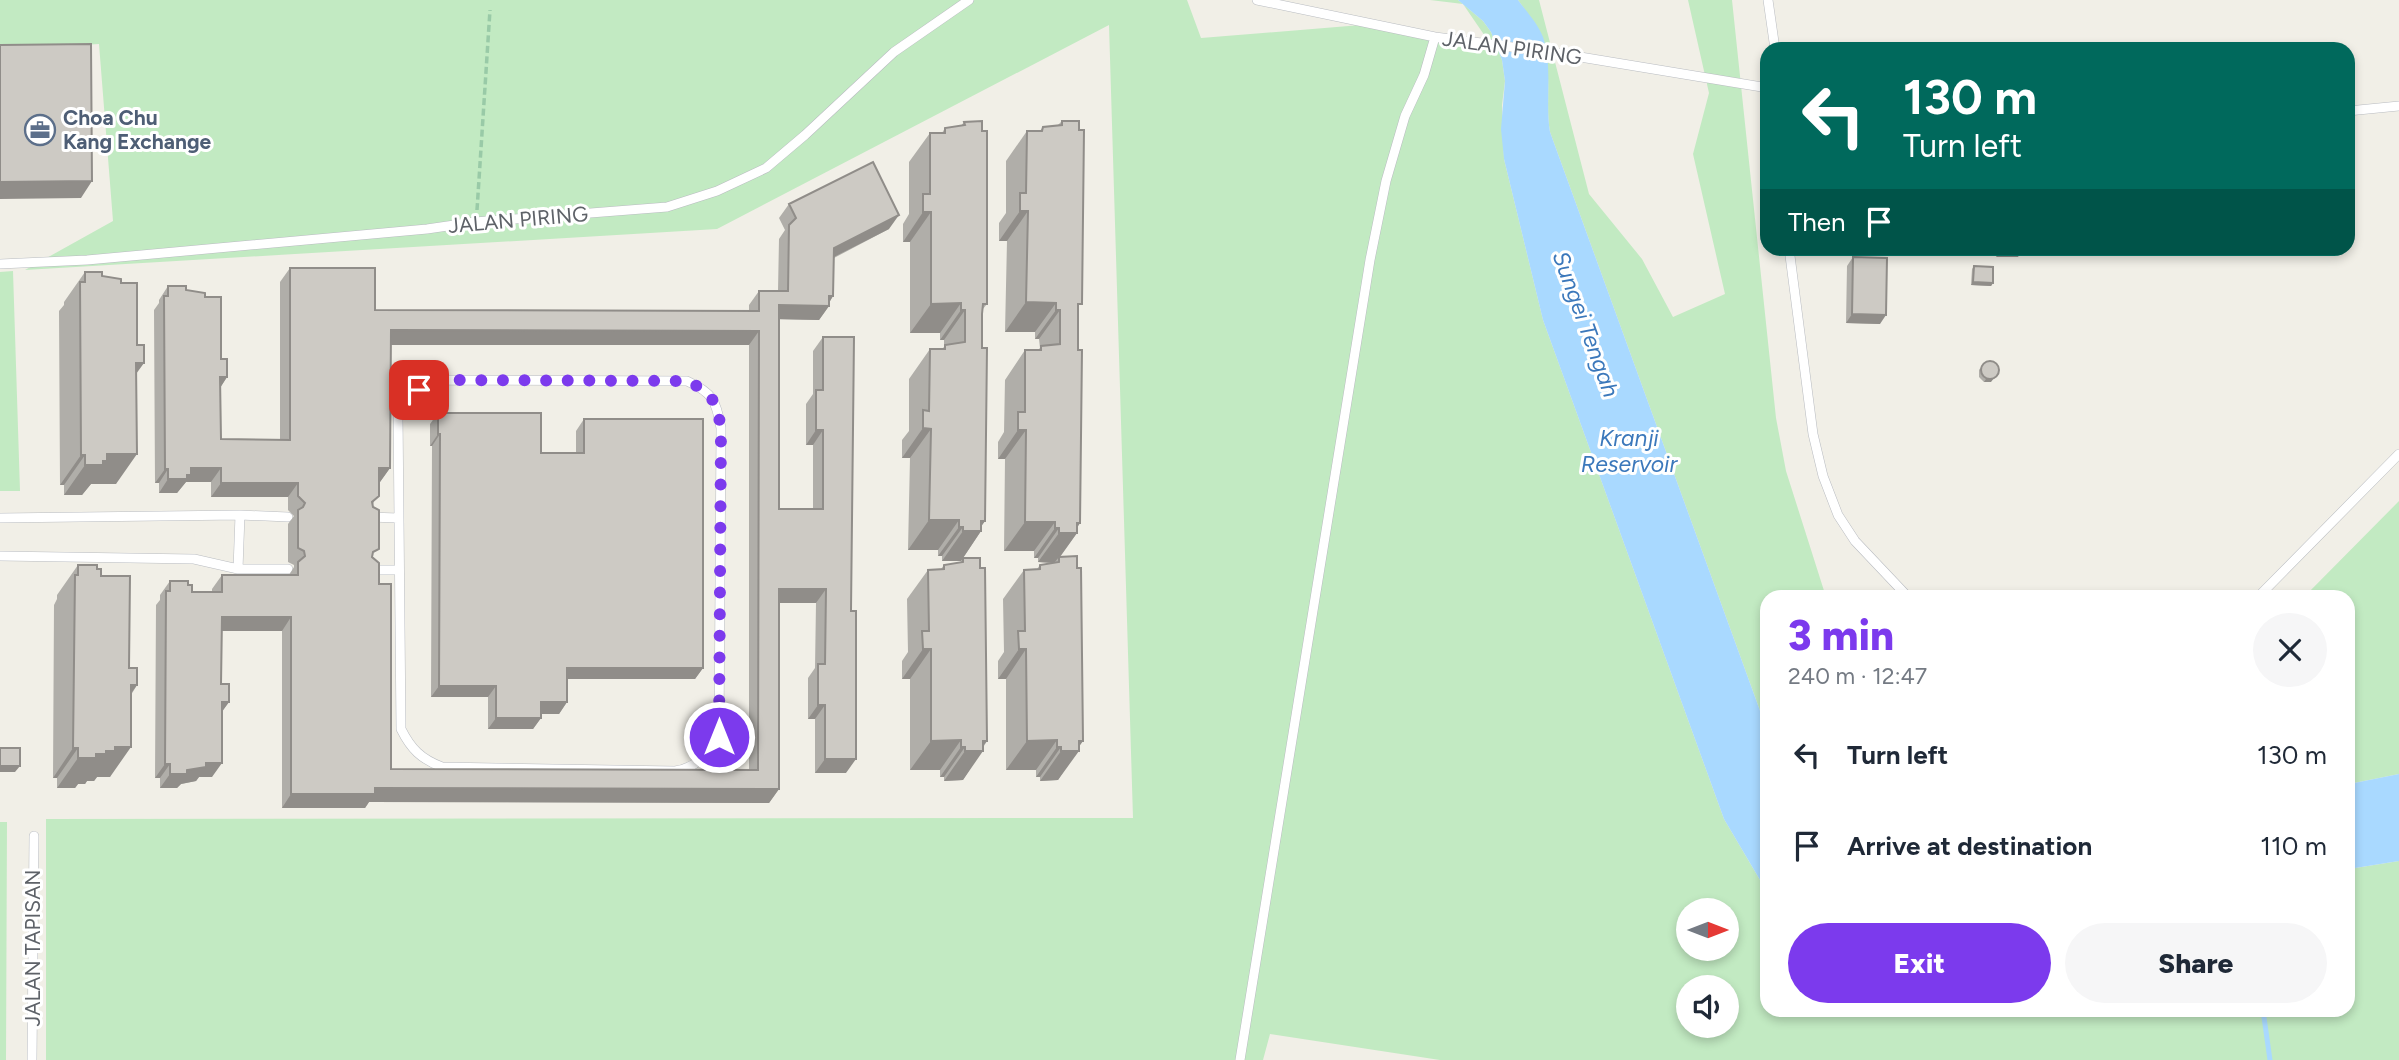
<!DOCTYPE html>
<meta charset="utf-8">
<style>
body{margin:0;font-family:Figtree,sans-serif;background:#f6f6f7;color:#1f2937;height:100vh;display:flex;flex-direction:column;font-size:26px;white-space:nowrap}
*{box-sizing:border-box;margin:0}
p{font-size:23px;color:#747a83}
.icon{flex:none;width:38px;height:38px;fill:none;stroke:currentColor;stroke-width:2;stroke-linecap:round;stroke-linejoin:round}
.map{position:relative;flex:1;overflow:hidden}
.details{position:absolute;left:1760px;top:590px;width:595px;height:427px;display:flex;flex-direction:column;background:#fff;border-radius:21px;box-shadow:0 4px 10px #0003}
.details>*{flex:none}
.hud{position:absolute;left:1760px;top:42px;width:595px;height:214px;border-radius:21px;box-shadow:0 4px 10px #0003;background:#00695c;color:#fff;overflow:hidden}
.needle{width:46px;rotate:90deg}
.buttons{position:absolute;left:1676px;top:898px;display:grid;gap:14px}
.buttons a{display:grid;place-items:center;width:63px;height:63px;border-radius:50%;background:#fff;box-shadow:0 4px 10px #0003;font-size:35px}
.pin{position:absolute;display:grid;place-items:center;width:60px;height:60px;color:#fff;margin:-30px;border-radius:14px;box-shadow:0 4px 10px #0006}
.me{position:absolute;width:77px;margin:-38px;rotate:0deg;stroke-linejoin:round;filter:drop-shadow(0 0 5px #0008)}
.turn{display:flex;align-items:center;gap:24px;height:147px;padding:0 28px;font-size:32px}
.turn .icon{width:91px;height:91px;stroke-width:2.5}
.turn b{display:block;font-size:49px;line-height:60px}
.then{display:flex;align-items:center;height:66px;padding:0 28px;background:#0003;gap:14px;font-size:26px}
.round{display:grid;place-items:center;flex:none;width:74px;height:74px;border-radius:37px;background:#f6f6f7}
.summary{display:flex;align-items:center;justify-content:space-between;height:119px;padding:0 28px}
h1{font-size:42px;font-weight:800;line-height:52px;color:#7c3aed}
.action{display:flex;gap:14px;margin-top:auto;padding:14px 28px}
.action a{flex:1;height:80px;border-radius:42px;background:#7c3aed;color:#fff;font-size:28px;font-weight:800;line-height:80px;text-align:center}
.action a+a{background:#f6f6f7;color:#1f2937}
ul{padding:0;list-style:none}
li{display:flex;align-items:center;gap:21px;height:91px;padding:0 28px}
li div{flex:1}
li b{display:block;font-size:26px}
li em{font-style:normal}
.map>svg:first-child{display:block}
.green{fill:#c2eac2;fill-rule:evenodd}
.water{fill:#a9d9ff}
.lines{fill:none;stroke-linecap:round;stroke-linejoin:round}
.stream{stroke:#a9d9ff;stroke-width:5}
.lane-casing{stroke:#b9bcc1;stroke-width:10}
.path{stroke:#99caa7;stroke-width:3.5;stroke-dasharray:7 3.5;stroke-linecap:butt}
.lane{stroke:#fff;stroke-width:9}
.wall{fill:#b0aea9;fill-rule:evenodd}
.shaded-wall{fill:#908d89}
.building{fill:#cdcac4;stroke:#908d89;stroke-width:2;fill-rule:evenodd}
.route{stroke:#7c3aed;stroke-width:12;stroke-dasharray:0 21.6}
.labels{text-anchor:middle;stroke-width:6;stroke-linejoin:round;paint-order:stroke}
.street-label{font-size:21px;fill:#5e6268;stroke:#fff}
.service-label{font-size:21px;font-weight:bold;fill:#4e5e75;stroke:#fff;text-anchor:start}
.water-label{font-size:23px;font-style:italic;fill:#3b78bb;stroke:#fff}
</style>
<div class="map">
<svg width="2399" height="1060" viewBox="0 0 2399 1060">
<rect width="100%" height="100%" fill="#f1efe7"/>
<path class="green" d="M0,0H1187L1201,38L1373,24L1489,42L1463,4L1430,0H1458L1463,4L1483,21L1491,32L1502,60L1505,81L1502,105L1504,159L1543,320L1724,819L1760,880L1767,886L1768,1010H2348L2349,869L2399,861V1060H1440L1270,1034L1263,1060H46V819L1133,818L1109,25L717,229L25,270L113,221L99,44L0,50ZM1689,910H1727V948H1689ZM1689,987H1727V1026H1689Z
M1518,0H1539L1589,194L1642,259L1673,317L1725,294L1693,154L1709,93L1688,0H1732L1776,418L1786,471L1826,597H1768L1767,730L1550,132C1546,110 1550,88 1547,65C1544,42 1532,19 1518,0Z
M13,271L20,491H0V272Z
M2399,501V774L2349,784L2348,597H2304Z
M0,822H7L6,1060H0Z"/>
<path class="water" d="M1458,0H1518C1527,12 1538,24 1543,37C1553,67 1545,102 1550,132L1767,730V886L1760,880L1724,819L1543,320L1504,159L1501,129L1505,81L1502,60L1491,32L1483,21Z
M2399,774V861L2349,869V784Z"/>
<g class="lines">
<path class="stream" d="M2263,1010L2270,1060"/>
<g class="lane-casing">
<path id="lane" d="M1257,0L1435,37L1550,52L1768,88
M1768,0L1775,49
M2348,111L2399,106
M1789,248L1813,434L1823,476L1838,515L1855,541L1908,597
M0,264L87,260L427,229L475,222L667,207L717,191L766,168L805,135L894,52L969,0
M438,380L687,381C713,393 716,400 721,428L719,737C708,754 696,768 675,771L442,767C421,759 411,749 401,729L398,414L419,390Z
M369,517L398,518
M0,518L240,515L288,517
M0,556L194,559L238,569H288
M238,569L240,515
M369,570H399
M2258,597L2399,454
M32,1060L34,836
M1240,1060L1370,260L1386,181L1405,116L1424,75L1435,37"/>
</g>
<path class="path" d="M477,210L490,10"/>
<use href="#lane" class="lane"/>
</g>
<path class="wall" d="M1062,121L1078,309V350L1080,523L1077,528V533L1060,557L1079,746L1058,780L1040,781V777H1036V770H1006V679H998V661L1004,652L1003,599L1024,570L1037,569L1040,565L1054,563L1038,562V558H1034V551H1004L1005,459H998V442L1004,432L1005,380L1025,350H1038L1040,348L1039,339H1035V332H1005L1007,241H999V223L1006,213V161L1027,131H1040L1043,127L1058,125Z
M964,122L987,304L982,310V314L985,521L981,526V531L961,561H942V556H938V550H908L910,458H902V440L909,431V379L930,349H942L944,347V340H940V333H910V242H903V224L909,214V162L930,133H942L945,128L961,126Z
M789,204L889,229L834,258L833,296L829,303V306L819,320L779,319V509H813V445H806V404L813,394V351L823,337L846,773H815V719H808V678L815,668L816,603H779V789L769,803L369,802L365,808H282V631H222L221,684L229,702L222,711L212,777H199L196,781L181,784L177,788H160V778H155L156,605L160,600V595L170,581L188,585L192,592H212V589L222,575H289L294,567V565L288,562V524L294,516L288,510V497H211V482H186L177,493H159V483H155L154,310L159,303V300L168,286L186,290L205,297L221,359L227,377L220,388L221,439L280,440V282L290,268L375,310L749,311V305L759,291H778L779,239L785,230L779,218ZM391,345H749V770L391,769L379,584L373,557V505L379,482H380L390,468Z
M1853,257L1880,324L1846,323L1847,266Z
M1974,266L1993,283L1991,286L1971,285L1972,269Z
M85,272L102,276L121,283L136,374L116,484H91L82,495H64V485H60L59,311L64,305V302Z
M1981,367L1991,382H1984L1979,377V370Z
M438,413L541,453H576V431L584,419L703,668L695,679H567V702L559,714H541V718L533,729H488V697H431L432,446H430V424Z
M963,558L987,741L963,780L944,781V777H940V770H910V679H902V661L908,652L907,599L928,570L941,569L944,565L960,563Z
M78,565L97,569L101,576L129,668L137,685L131,695L110,777H97L94,781H87L85,784H78L75,788H57V778H53L54,605L57,599V595Z"/>
<path class="shaded-wall" d="M92,181L81,198L0,199V182Z
M1020,211H1028L1007,241H999Z
M923,212H931L910,242H903Z
M899,215L889,229L824,262L834,248Z
M1998,254H2020L2018,257H1996Z
M1973,282L1993,283L1991,286L1971,285Z
M829,296H833L827,306H829L819,320L770,319L779,305Z
M1026,302L1056,303L1035,332H1005Z
M961,303L940,333H910L931,304Z
M961,310H965L944,340H940Z
M1056,310H1060L1039,339H1035Z
M1852,314L1886,315L1880,324L1846,323Z
M391,330L759,331L749,345H381Z
M136,363H144L123,392Z
M1998,373L1991,382H1984L1986,379Z
M220,377H227L218,391Z
M923,428L931,429L910,458H902Z
M816,430H823L813,445H806Z
M1018,430H1026L1005,459H998Z
M438,434H440L432,446H430Z
M107,454H137L116,484H91L82,495H64L85,465Z
M81,455H85L64,485H60Z
M191,468H221L211,482H186L177,493H159L168,479Z
M379,468H390L380,482H369Z
M165,469H168L159,483H155Z
M221,483H298L288,497H211Z
M929,520H959L938,550H908Z
M981,521H985L978,531H981L961,561H942L963,531Z
M1025,522H1055L1034,551H1004Z
M1077,523H1080L1073,533H1077L1059,558V557L1054,563L1038,562L1059,533Z
M959,527H963L942,556H938Z
M1055,528H1059L1038,558H1034Z
M779,589H826L816,603H769Z
M222,617H291L282,631H212Z
M923,649H931L910,679H902Z
M1019,649H1026L1006,679H998Z
M567,668H703L695,679H559Z
M131,685H137L116,715Z
M439,686H496L488,697H431Z
M222,702H229L219,716Z
M541,702H567L559,714H533Z
M818,705H825L815,719H808Z
M496,718H541L533,729H488Z
M961,740L940,770H910L931,741Z
M1057,740L1036,770H1006L1027,741Z
M983,741H987L979,751H983L963,780L944,781L965,751Z
M1079,741H1083L1076,751H1079L1058,780L1040,781L1061,751Z
M115,747H131L110,777H97L94,781H87L85,784H78L75,788H57L78,758L106,751Z
M961,747H965L944,777H940Z
M1057,747H1061L1040,777H1036Z
M73,748H78L57,778H53Z
M825,759H856L846,773H815Z
M206,763H222L212,777H199L196,781L181,784L177,788H160L170,774L187,770Z
M165,764H170L160,778H155Z
M0,766H20L15,772H0Z
M375,788L779,789L769,803L369,802L365,808H282L291,794Z"/>
<path class="building" d="M91,44L92,181L0,182V45Z
M982,121V131H987V304H983L982,314V348H987L985,521H981V531H963V527H959V520H929L931,429L923,428V410L929,411L930,349H945V345L965,342V310H961V303L931,304V212H923V194H930V133H945V128L965,125L964,122Z
M1062,121H1079V130H1084L1082,304H1078V350H1082L1080,523H1077V533H1059V528H1055V522H1025L1026,430H1018V412H1025V350H1041V346L1060,344V310H1056V303L1026,302L1028,211H1020V193H1026L1027,131H1042L1043,127L1062,125Z
M873,162L899,215L834,248L833,296H829V306L779,305V509H823V430H816V390H823V337H854L851,611H856V759H825V705H818V664H825L826,589H779V789L375,788V794H291V617H222L221,684H229V702H222V763H206V767L187,770V774H170V764H165L166,591H170V581H188V585H192V592H222V575H298V562L305,556L304,551L298,548V510L303,507L305,503L298,496V483H221V468H191V475H187V479H168V469H165L164,296H168V286H186V290L205,293V297H221V359H227V377H220L221,439L290,440V268H375V310L759,311V291H788L789,225L796,218L789,204ZM391,330L759,331L758,770L391,769V584H379V563L372,557L373,552L379,549V510L373,507L372,502L379,496V468H390Z
M1999,248H2020V254H1998Z
M1853,257L1887,258L1886,315L1852,314Z
M1974,266L1993,267V283L1973,282Z
M85,272H102V276L121,279V283H137V345H144V363H136L137,454H107V461H103V465H85V455H81L80,282H85Z
M1981 370a9 9 0 1 1 18 0a9 9 0 1 1-18 0Z
M438,413H541V453H584V419H703V668H567V702H541V718H496V686H439L440,434H438Z
M1077,556V568H1081L1083,741H1079V751H1061V747H1057V740L1027,741L1026,649H1019L1018,631H1025L1024,570L1040,569V565L1059,562V557Z
M963,558H980V568H985L987,741H983V751H965V747H961V740L931,741V649H923L922,631H929L928,570L944,569V565L963,562Z
M78,565H97V569H101V576H130L129,668H137V685H131V747H115V751H106V754H96V758H78V748H73L75,575H78Z
M0,748H20V766H0Z"/>
<g class="lines">
<path class="route" d="M419,390L438,380L687,381C713,393 716,401 721,428L719,737"/>
</g>
<defs>
<g id="office-ring" transform="scale(1.575)"><circle r="9.5" fill="#fff" stroke="#5c6f8a" stroke-width="1.5"/><path d="M-6-3h4V-5.5h4V-3h4V5H-6ZM-1-4.5V-3h2v-1.5ZM-6 0V1H6V0Z" fill="#5c6f8a"/></g>
</defs>
<g fill-rule="evenodd">
<use href="#office-ring" x="40" y="130"/>
</g>
<g class="labels">
<g class="street-label">
<text transform="translate(1512 48) rotate(8)" y="7">JALAN PIRING</text>
<text transform="translate(518 220) rotate(-5)" y="7">JALAN PIRING</text>
<text transform="translate(33 948) rotate(-90)" y="7">JALAN TAPISAN</text>
</g>
<g class="service-label">
<text x="63" y="125">Choa Chu<tspan x="63" dy="24">Kang Exchange</tspan></text>
</g>
<g class="water-label">
<text transform="translate(1586 324) rotate(70)" y="8">Sungei Tengah</text>
<text x="1629" y="446">Kranji<tspan x="1629" dy="26">Reservoir</tspan></text>
</g>
</g>
</svg>
<div class="buttons">
<a><svg class="needle" viewBox="-14 -14 28 28"><path d="M0-13l5 13h-10z" fill="#e53935"/><path d="M0 13l5-13h-10z" fill="#747a83"/></svg></a>
<a><svg class="icon" aria-label="sound" viewBox="0 0 24 24"><path d="M4 9h4l5-4v14l-5-4H4zM17 9q2 3 0 6"/></svg></a>
</div>
<div class="pin" style="left:419px;top:390px;background:#d93025"><svg class="icon" aria-label="arrive" viewBox="0 0 24 24"><path d="M6 21V4h12l-3 4 3 4H6"/></svg></div>
<svg class="me" style="left:719px;top:737px" viewBox="-20 -20 40 40"><circle r="17" fill="#7c3aed" stroke="#fff" stroke-width="3"/><path d="M0-11L8 9 0 5-8 9z" fill="#fff"/></svg>
<div class="hud">
<div class="turn"><svg class="icon" aria-label="left" viewBox="0 0 24 24"><path d="M17 20v-9H6M10 6l-5 5 5 5"/></svg><div><b>130 m</b>Turn left</div></div>
<div class="then">Then<svg class="icon" aria-label="arrive" viewBox="0 0 24 24"><path d="M6 21V4h12l-3 4 3 4H6"/></svg></div>
</div>
<section class="details">
<div class="summary"><div><h1>3 min</h1><p>240 m · 12:47</p></div><a class="round"><svg class="icon" aria-label="close" viewBox="0 0 24 24"><path d="M6 6l12 12M18 6L6 18"/></svg></a></div>
<ul>
<li><svg class="icon" aria-label="left" viewBox="0 0 24 24"><path d="M17 20v-9H6M10 6l-5 5 5 5"/></svg><div><b>Turn left</b></div><em>130 m</em></li>
<li><svg class="icon" aria-label="arrive" viewBox="0 0 24 24"><path d="M6 21V4h12l-3 4 3 4H6"/></svg><div><b>Arrive at destination</b></div><em>110 m</em></li>
</ul>
<div class="action"><a>Exit</a><a>Share</a></div>
</section>
</div>
